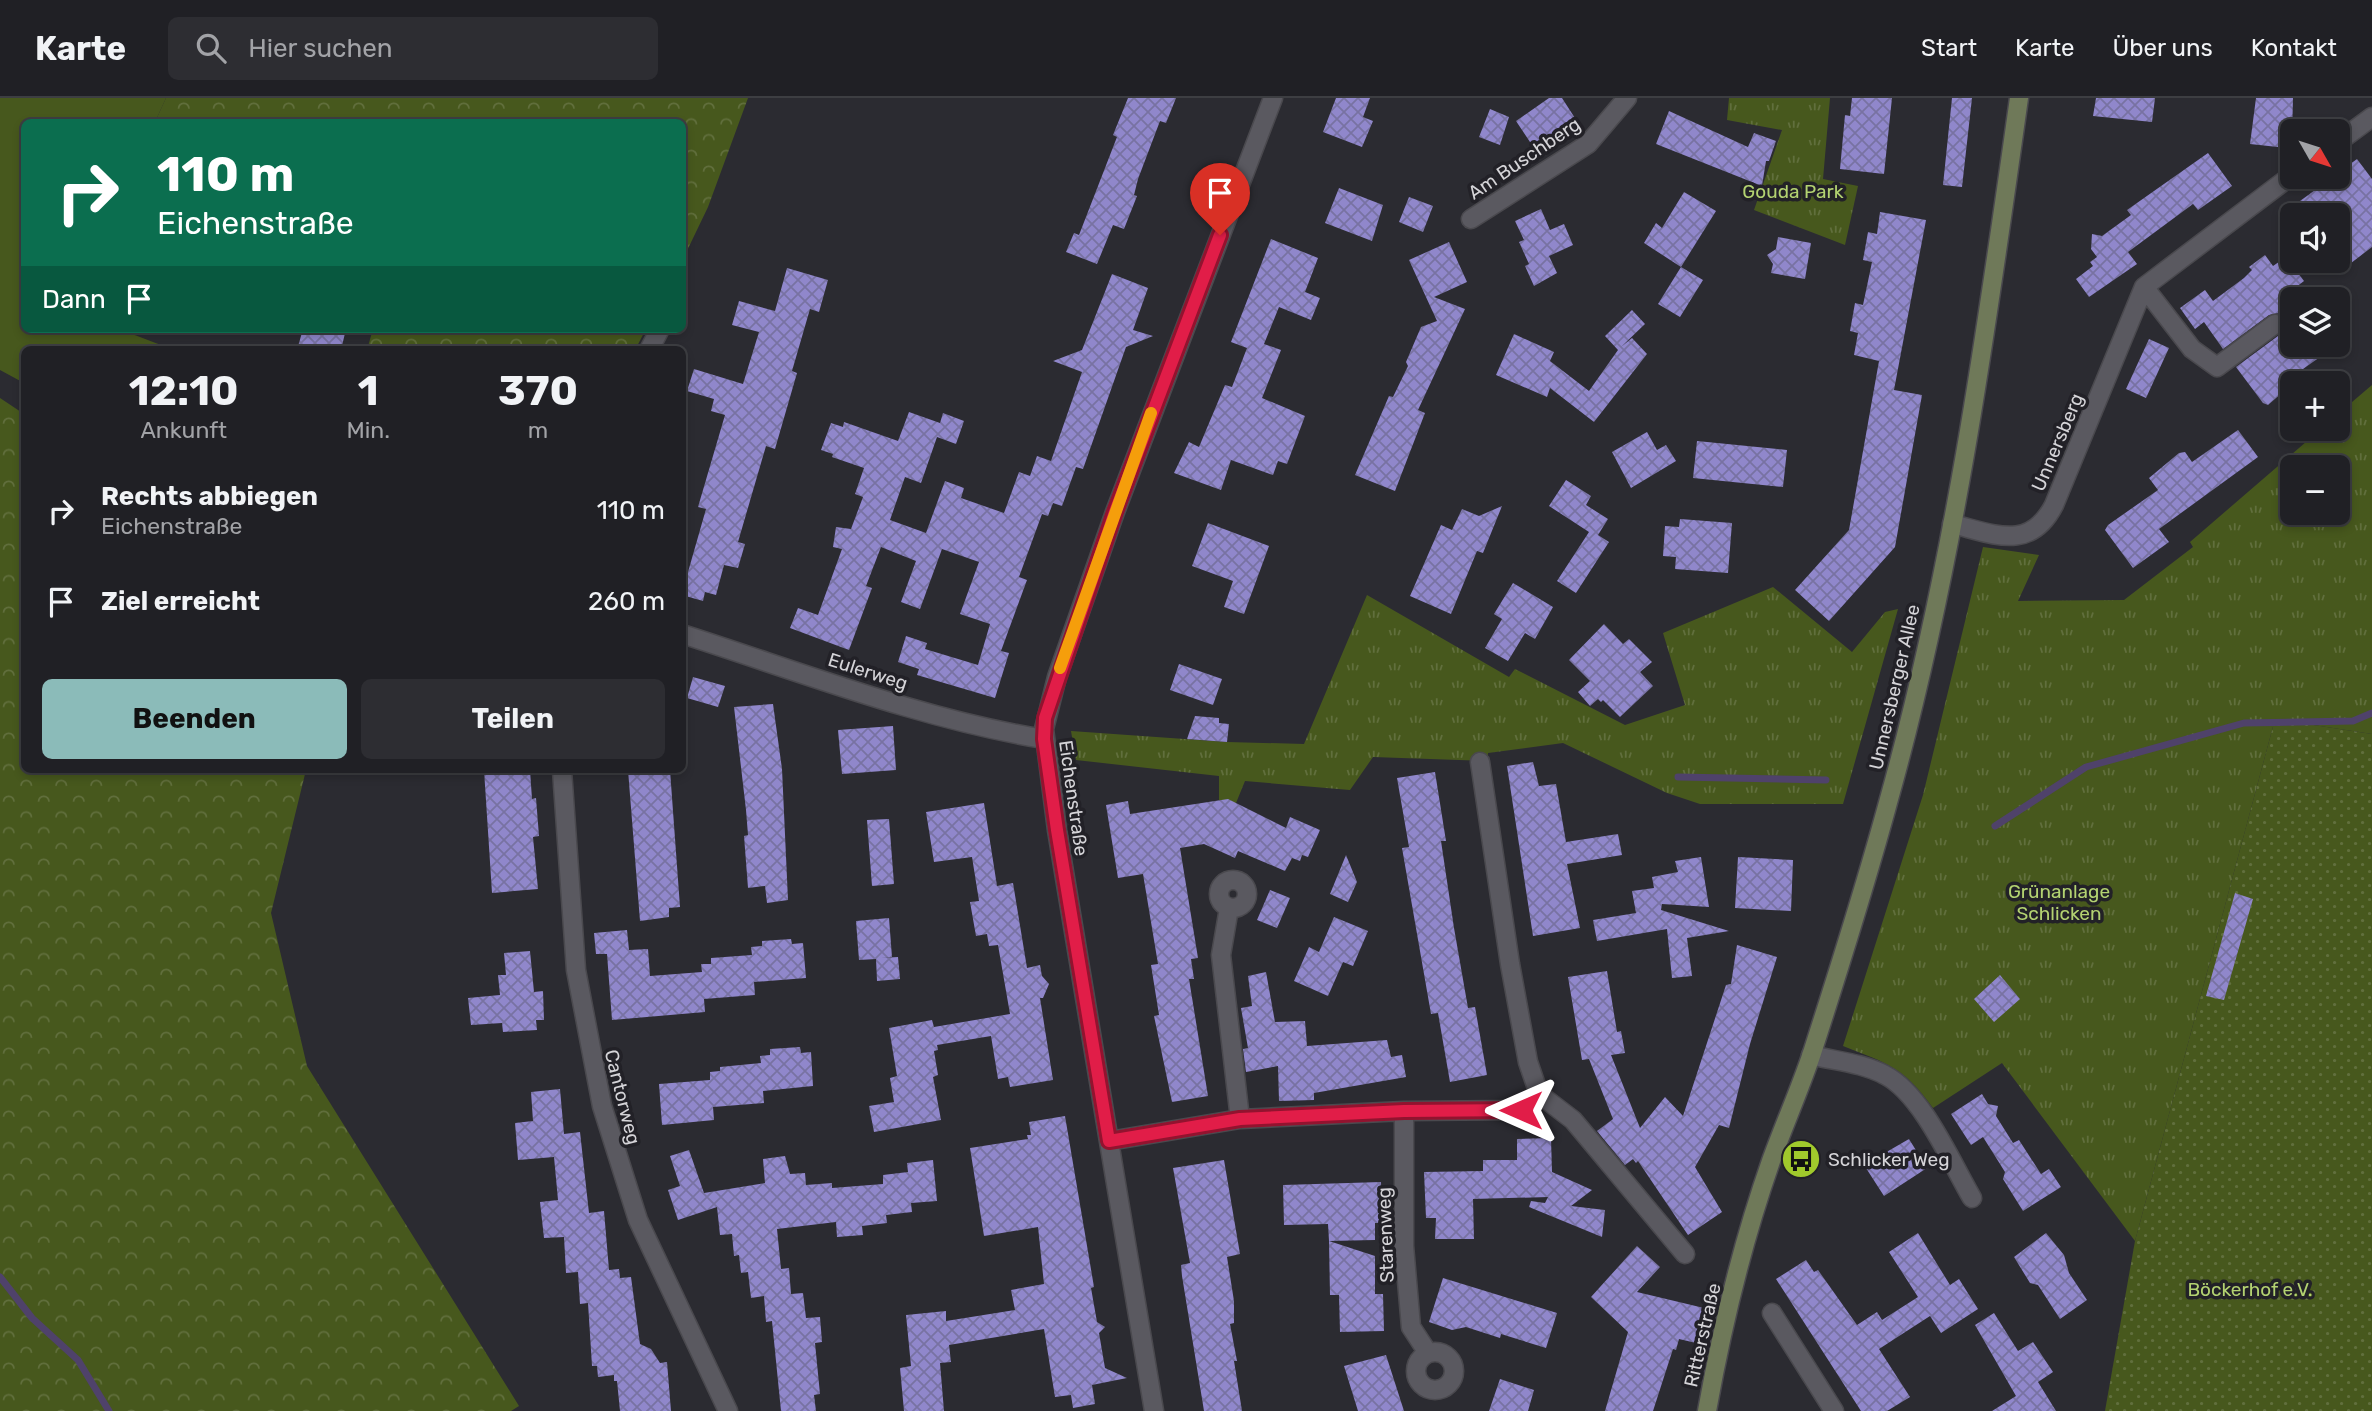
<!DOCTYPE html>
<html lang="de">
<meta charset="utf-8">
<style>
body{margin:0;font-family:Rubik,sans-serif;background:#2d2d32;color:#f1f3f6;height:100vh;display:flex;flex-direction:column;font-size:26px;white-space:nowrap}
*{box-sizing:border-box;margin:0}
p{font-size:23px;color:#a2a3a7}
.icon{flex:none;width:38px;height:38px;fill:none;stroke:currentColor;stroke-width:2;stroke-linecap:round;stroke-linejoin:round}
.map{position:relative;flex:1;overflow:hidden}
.side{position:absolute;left:21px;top:248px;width:665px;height:427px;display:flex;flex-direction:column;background:#202025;border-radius:10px;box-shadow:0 4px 10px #0003,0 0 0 2px #3d3e42}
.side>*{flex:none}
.top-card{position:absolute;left:21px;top:21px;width:665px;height:214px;border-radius:10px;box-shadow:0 4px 10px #0003,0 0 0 2px #3d3e42;background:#0b6e4f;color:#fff;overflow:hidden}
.needle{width:46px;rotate:129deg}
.controls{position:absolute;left:2280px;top:21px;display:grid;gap:14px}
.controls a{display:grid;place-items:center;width:70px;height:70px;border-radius:10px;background:#202025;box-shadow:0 4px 10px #0003,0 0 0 2px #3d3e42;font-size:35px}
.pin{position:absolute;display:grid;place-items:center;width:60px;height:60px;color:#fff;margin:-72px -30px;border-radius:50% 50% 50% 0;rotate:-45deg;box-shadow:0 0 7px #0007}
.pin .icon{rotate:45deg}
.me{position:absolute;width:77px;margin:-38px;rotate:270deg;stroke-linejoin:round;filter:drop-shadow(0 0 5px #0008)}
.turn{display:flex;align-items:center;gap:24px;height:147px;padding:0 21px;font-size:32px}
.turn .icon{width:91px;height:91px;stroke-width:2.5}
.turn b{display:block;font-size:49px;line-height:60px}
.then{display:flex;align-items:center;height:66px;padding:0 21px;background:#0003;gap:14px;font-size:26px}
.eta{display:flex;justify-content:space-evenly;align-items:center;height:119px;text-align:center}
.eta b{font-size:42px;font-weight:700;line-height:49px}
.button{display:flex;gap:14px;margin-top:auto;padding:14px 21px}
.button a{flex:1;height:80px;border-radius:10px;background:#8bbbb9;color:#111;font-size:28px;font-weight:700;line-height:80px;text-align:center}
.button a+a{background:#2d2d32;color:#f1f3f6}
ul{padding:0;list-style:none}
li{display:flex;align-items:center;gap:21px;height:91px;padding:0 21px}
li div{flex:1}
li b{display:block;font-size:26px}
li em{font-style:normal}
header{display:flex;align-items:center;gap:42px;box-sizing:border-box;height:98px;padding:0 35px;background:#202025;border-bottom:2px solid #3d3e42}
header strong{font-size:33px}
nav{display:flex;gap:38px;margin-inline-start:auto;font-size:24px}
.search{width:490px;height:63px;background:#2d2d32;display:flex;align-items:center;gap:18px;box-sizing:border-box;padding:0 24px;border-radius:10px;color:#a2a3a7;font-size:26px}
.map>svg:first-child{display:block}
.grass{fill:#47581d}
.forest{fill:url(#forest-crowns)}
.park{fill:url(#park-tufts);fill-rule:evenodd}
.garden{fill:url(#garden-dots)}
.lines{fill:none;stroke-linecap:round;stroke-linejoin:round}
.stream{stroke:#4f426a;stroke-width:7}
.building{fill:url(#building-cross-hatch)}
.minor-casing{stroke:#4a494e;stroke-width:21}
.secondary-casing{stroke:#4a494e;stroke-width:21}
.minor{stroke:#5a5960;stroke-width:18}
.secondary{stroke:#6f7959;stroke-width:18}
.route-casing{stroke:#92132f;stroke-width:18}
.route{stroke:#e11d48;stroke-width:12}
.slow{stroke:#f59e0b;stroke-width:12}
.labels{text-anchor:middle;stroke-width:7;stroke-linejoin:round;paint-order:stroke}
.street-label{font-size:19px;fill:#d5d4d8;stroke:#222127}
.park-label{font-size:19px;fill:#b3d271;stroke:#222127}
.poi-label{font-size:19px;fill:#d5d4d8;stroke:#222127;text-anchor:start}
</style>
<header>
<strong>Karte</strong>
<div class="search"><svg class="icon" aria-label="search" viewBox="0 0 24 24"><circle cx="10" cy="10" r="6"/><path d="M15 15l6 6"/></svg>Hier suchen</div>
<nav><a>Start</a><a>Karte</a><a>Über uns</a><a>Kontakt</a></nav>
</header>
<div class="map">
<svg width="2372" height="1313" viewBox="0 0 2372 1313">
<defs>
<pattern id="forest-crowns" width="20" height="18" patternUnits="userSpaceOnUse" patternTransform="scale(1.75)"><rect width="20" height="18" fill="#47581d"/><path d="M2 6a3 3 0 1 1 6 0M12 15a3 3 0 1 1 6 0" fill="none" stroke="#616f3d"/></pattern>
<pattern id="park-tufts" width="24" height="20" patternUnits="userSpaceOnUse" patternTransform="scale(1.75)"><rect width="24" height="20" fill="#47581d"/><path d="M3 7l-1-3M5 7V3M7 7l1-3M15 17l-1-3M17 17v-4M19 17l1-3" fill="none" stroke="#616f3d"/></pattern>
<pattern id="garden-dots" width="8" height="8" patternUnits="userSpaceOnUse" patternTransform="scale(1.75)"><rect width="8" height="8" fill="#47581d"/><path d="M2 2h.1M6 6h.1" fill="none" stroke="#616f3d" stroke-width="1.8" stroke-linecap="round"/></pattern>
<pattern id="building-cross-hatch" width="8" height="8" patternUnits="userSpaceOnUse" patternTransform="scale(1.75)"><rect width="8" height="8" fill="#9087cb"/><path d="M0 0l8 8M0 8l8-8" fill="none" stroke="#7872a2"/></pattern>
</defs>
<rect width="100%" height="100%" fill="#2b2b31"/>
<path class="grass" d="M0,0H166L155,24H24V231H119L174,252H24V285L0,272Z"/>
<path class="forest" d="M166,0H748L708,109L683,161L682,24H155Z
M373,231H646L635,252H367Z
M0,300L24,316V672H306L271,815L307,968L519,1308L511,1313H0Z"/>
<path class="park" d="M1729,0H1830L1823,81L1858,88L1845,147L1754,112L1782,32L1727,22Z
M2372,287V636L2275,621L2135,1143L2002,965L1933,1010C1903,969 1889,966 1843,948L1923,697L1983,449L2039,457L2018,503L2124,502L2193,449L2190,444L2321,331H2338V316ZM2292,369H2338V415H2292Z
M1773,489L1852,554L1885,514L1898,511L1843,706H1700L1667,695L1563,645L1488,655V663L1373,659L1350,692L1245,683L1236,705L1219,702V678L1076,662L1071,633L1227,644L1304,646L1367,497L1509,579L1515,571L1625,627L1685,607L1663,535Z"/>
<path class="garden" d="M2275,621L2372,636V1313H2105L2135,1143Z"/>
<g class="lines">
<path class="stream" d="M1678,679L1826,682
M1995,728L2086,669L2244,625L2353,623L2372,615
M0,1179L32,1220L78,1262L109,1313"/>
</g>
<path class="building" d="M1128,0H1176L1166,25L1160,23L1138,81L1134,97L1137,98L1124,131L1113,127L1097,166L1066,154L1074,135L1079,137L1117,39L1113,37Z
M1336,0H1370L1363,19L1373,23L1362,49L1323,34Z
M1549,0H1562L1582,31L1540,59L1516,23Z
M1852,0H1892L1884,76L1840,71L1845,17L1850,18Z
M1952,0H1972L1962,89L1943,87Z
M2096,0H2155L2152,24L2093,18Z
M2256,0H2293L2292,39H2288L2287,50L2250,46Z
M1490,11L1509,19L1500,47L1479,39Z
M1669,13L1748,49L1754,35L1776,43L1769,63H1766L1762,88L1656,46Z
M2208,55L2232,88L2198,112L2193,106L2128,154L2137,166L2089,199L2076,181L2093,168L2090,164L2097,159L2091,151L2092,136L2102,138L2131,117L2127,112Z
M2357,61L2372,81V149L2338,175V120L2342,117H2311L2300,103L2333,79H2338V75Z
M1339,90L1383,107L1372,143L1325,125Z
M1684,94L1716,113L1681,169L1703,182L1680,219L1658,206L1681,169L1644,145L1656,125L1662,130Z
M1409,99L1433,108L1423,134L1399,124Z
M1541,111L1550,132L1564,126L1573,147L1549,158L1557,175L1534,188L1525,168L1529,166L1519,144L1524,142L1515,123Z
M1880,114L1926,122L1894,292L1922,297L1895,449L1829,523L1795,492L1849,432L1879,263L1854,257L1858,235L1850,233L1855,205L1863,207L1872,164L1863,162L1868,134L1877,136Z
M1778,139L1811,145L1805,181L1771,175L1773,166L1767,157L1776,151Z
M1271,141L1318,160L1305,194L1320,200L1311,222L1279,209L1264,246L1281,252L1262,300L1305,318L1287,366L1278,363L1273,377L1231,362L1221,392L1174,375L1189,344L1199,349L1225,287L1232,289L1247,250L1231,244Z
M1449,144L1467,184L1434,199L1465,211L1418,312L1425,315L1395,393L1355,377L1389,298L1393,299L1408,268L1406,264L1421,229L1437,223L1409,162Z
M2265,157L2273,168L2286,159L2304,183L2291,193L2292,247H2337L2279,288L2283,294L2268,307L2263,305L2236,269L2282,235L2286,225L2284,219L2279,215L2269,217L2223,251L2204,224L2195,231L2180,210L2205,192L2213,203L2244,180L2252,172L2249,169Z
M787,170L828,182L819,214L810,211L792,273L797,275L775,351L766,348L738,444L745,446L738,470L724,467L716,497L705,494L703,503L682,497V473L688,474L706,411L698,409L725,317L711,313L714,301L687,293L694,271L743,286L759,234L732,227L739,203L775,213Z
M1112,176L1148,190L1133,232L1153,238L1126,249L1083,371L1076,369L1062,408L1053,405L1048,418L1042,416L1019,479L1027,482L1001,553L1009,555L995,600L917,577L919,571L898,564L906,538L927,545L925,551L978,567L990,526L960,516L979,464L942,451L920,511L901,504L916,463L881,449L866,488L872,490L849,552L790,530L798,510L818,517L842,451L833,449L836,429L851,431L863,399L855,396L864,370L832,359L833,356L821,352L831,325L843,329L844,324L898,343L909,314L940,325L943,315L964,323L956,346L937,339L921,385L905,379L890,422L926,435L945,383L964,390L961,400L1004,415L1019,374L1030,378L1037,358L1051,363L1082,274L1053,263L1082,252Z
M1632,212L1645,226L1621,249L1632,240L1647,256L1594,324L1550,290L1547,299L1496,277L1514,236L1554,254L1550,263L1589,293L1618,252L1605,238Z
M303,231H346L341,252H297Z
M2149,241L2169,250L2146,300L2126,291Z
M2238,332L2258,359L2159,431L2169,444L2133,470L2105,432L2108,427L2158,392L2149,380L2179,355L2185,354L2192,364Z
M1647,334L1657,352L1666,347L1676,363L1631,390L1612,354Z
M1697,343L1787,352L1783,389L1693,380Z
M1566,382L1591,398L1586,407L1608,421L1598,437L1609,444L1576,495L1557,483L1589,434L1549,408Z
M1502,408L1483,455L1477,453L1451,516L1410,498L1441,427L1452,432L1462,411L1479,418Z
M1680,421L1732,425L1728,475L1675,471L1676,459L1663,458L1665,428L1679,429Z
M1208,425L1269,448L1244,516L1224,509L1233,483L1192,468Z
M1513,485L1553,509L1535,541L1525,535L1508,563L1485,550L1502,521L1494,516Z
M1604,526L1623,546L1629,541L1652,564L1640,574L1653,588L1620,619L1603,602L1601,604L1598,601L1590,608L1578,594L1590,583L1569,562Z
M1179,566L1222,581L1213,607L1170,592Z
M693,579L725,588L718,609L687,600Z
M773,606L782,671L788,802L767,805L765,788L748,790L744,738L748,737L746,712L734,609Z
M1195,618L1219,620V625L1229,626L1227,644L1187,641Z
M893,628L896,672L842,676L838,632Z
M1533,664L1539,688L1556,686L1566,744L1618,736L1622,757L1567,766L1580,830L1533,838L1507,668Z
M484,672H530L532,701L536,700L539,738L533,739L538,791L492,795Z
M628,672H670L680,809L669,810V819L640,823Z
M1435,674L1446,743H1441L1454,830L1468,910L1475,909L1487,977L1450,984L1438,915L1431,916L1402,750L1409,749L1397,680Z
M1228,701L1286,730L1290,719L1320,732L1308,759L1302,757L1300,763L1292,760L1285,773L1238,753L1235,760L1204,746L1180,750L1198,860L1191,861L1194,881H1189L1208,998L1172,1004L1154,918L1159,917L1151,867L1158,866L1143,776L1118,780L1106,707L1128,703L1130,716Z
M984,705L997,788L1013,785L1027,870L1040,867L1042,878L1049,886L1043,900H1040L1053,982L1010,989L1008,979L998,981L991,938L937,947L938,952L934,953L938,977L933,979L941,1022L874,1034L869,1008L894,1004L890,980L897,978L889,930L932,922L934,929L1010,916L998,847L989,848L987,836L976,838L970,804L979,803L972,759L934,764L926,714Z
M889,721L894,786L872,788L867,722Z
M1346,757L1357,784L1348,804L1330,796Z
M1701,759L1709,809L1662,806L1661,812L1729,833L1687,840L1692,878L1672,880L1667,831L1597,843L1593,822L1636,815L1632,793L1654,790L1652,779L1678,774L1675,763Z
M1738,759L1793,762L1791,813L1735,810Z
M1270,792L1290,800L1277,830L1257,822Z
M2235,795L2253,801L2224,902L2206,898Z
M1334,819L1368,833L1353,868L1343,864L1328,898L1294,883L1309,849L1319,854Z
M889,820L892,859L881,860L898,859L900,881L877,883L876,861L859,862L856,823Z
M627,832L629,852L648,851L650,878L702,874L701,866H711V860L752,857L751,849L762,848V843L791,841L792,846L803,845L806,880L754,884L755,897L704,901L705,914L612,922L607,856H596L594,835Z
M1737,847L1777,859L1750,946L1729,1030L1719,1027L1695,1069L1722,1114L1688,1137L1638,1063L1636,1065L1633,1061L1625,1067L1597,1033L1613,1021L1589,961L1582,962L1568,879L1607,873L1617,934L1621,933L1625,955L1611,957L1640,1030L1665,999L1683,1018L1726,887L1731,886Z
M530,853L534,894L543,893L544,922H536L537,932L503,934L502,925L471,927L468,900L500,897L498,877H506L504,855Z
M1266,874L1275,924L1305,923L1307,948L1387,942L1391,959L1402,957L1406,979L1314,995V1002L1279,1003L1278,968L1246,974L1243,951L1248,950L1241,910L1252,908L1248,878Z
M2000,877L2020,901L1994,924L1974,901Z
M800,949L801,955L811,954L813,988L763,993L764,1005L713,1009L714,1022L662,1027L659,986L710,982V974L720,973V969L761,965L760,958L770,957V951Z
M560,991L564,1036L580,1034L589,1115L604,1113L609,1172L619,1171L620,1180L631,1179L640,1246L651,1251L660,1265L667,1264L671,1313H620L617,1283H614V1277L598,1279L597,1268H592L588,1205L580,1206L578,1174L566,1175L564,1139L544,1140L540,1104L558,1102L554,1059L518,1062L515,1025L533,1023L531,994Z
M1982,996L1988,1006L1998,1008L1996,1018L2013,1045L2019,1042L2041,1076L2049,1071L2061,1089L2023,1113L2003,1081L2005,1074L1983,1039L1971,1047L1951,1016Z
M1065,1018L1094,1189L1091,1190L1097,1224L1105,1229L1099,1235L1105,1270L1127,1280L1092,1287L1095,1306L1073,1310L1071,1297L1055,1299L1044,1231L949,1247L951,1264L940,1265L944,1313H904L900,1270L911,1268L906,1217L946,1213V1223L1015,1212L1011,1192L1044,1186L1038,1129L984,1138L970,1050L1028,1041L1027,1037H1031L1029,1024Z
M1551,1040L1552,1074L1592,1092L1571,1108L1605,1112L1602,1139L1529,1109L1531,1103L1545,1105L1548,1099L1473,1101L1474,1141H1435L1436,1120H1426L1424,1074L1483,1073V1062H1517V1041Z
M1909,1041L1927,1070L1884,1098L1864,1067Z
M689,1052L704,1095L765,1085L763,1061L785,1058L790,1076L805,1075L806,1087L832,1085V1090L883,1086V1077L908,1074L907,1065L933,1062L937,1103L911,1105L912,1114L886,1117L887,1125L862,1128L863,1137L837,1139L836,1124L777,1131L781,1171L789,1170L791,1196L803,1195L806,1220L820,1219L822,1244L815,1245L820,1296L814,1297L816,1313H781L772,1223L766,1224L764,1198L751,1200L748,1174L741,1175L739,1157L734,1158L732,1136L720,1137L717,1109L678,1122L668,1092L680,1088L670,1058Z
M1224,1062L1240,1156L1227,1159L1234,1203V1225L1230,1226L1237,1263H1234L1242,1313H1204L1182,1178L1181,1167L1190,1165L1173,1070Z
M1381,1084L1382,1125H1375V1142L1329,1143L1328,1126L1284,1127L1283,1087Z
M1918,1135L1950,1187L1959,1181L1978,1211L1941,1235L1930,1218L1879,1251L1910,1299L1887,1313H1861L1776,1181L1806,1162L1814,1174L1818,1172L1857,1227L1877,1214L1882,1222L1918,1199L1889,1154Z
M2046,1135L2064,1157L2069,1175L2087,1202L2060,1221L2038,1187L2030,1185L2014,1159Z
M1329,1143L1375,1158V1196H1383L1384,1233L1340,1234L1339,1197H1330Z
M1637,1148L1660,1169L1637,1194L1704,1210L1696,1245L1679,1241L1676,1252L1673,1251L1653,1313H1605L1628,1234L1591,1199Z
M1443,1180L1557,1215L1546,1250L1501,1236L1500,1240L1466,1229L1452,1232L1429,1224Z
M1994,1215L2018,1253L2033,1244L2053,1274L2038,1284L2056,1313H1992L2016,1298L1975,1227Z
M1386,1257L1404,1313H1358L1344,1268Z
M1500,1281L1534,1292L1528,1313H1489Z"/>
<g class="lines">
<g class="minor-casing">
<path id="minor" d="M2338,44L2372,19
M1471,121L1588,46L1627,0
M2144,189L2192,251L2217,269L2275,226
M649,252L660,231
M1952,426C1994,436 2030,454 2054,407L2144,189L2292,77
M682,536C801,574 921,621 1044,641
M1480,664L1510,866L1528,964L1539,996L1573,1022L1685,1156
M562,672L576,872L602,1008L638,1122L728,1313
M1219 796a14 14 0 1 1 28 0a14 14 0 1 1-28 0Z
M1229,810L1221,857L1240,1021
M1811,957C1835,963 1863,965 1885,977C1922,996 1951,1064 1972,1100
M1404,1013V1148L1411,1229L1428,1255
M1109,1043L1240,1021L1404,1013L1521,1012L1539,996
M1772,1215L1834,1313
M1416 1273a19 19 0 1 1 38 0a19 19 0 1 1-38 0Z
M1154,1313L1057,732L1044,631L1057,579L1115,414L1273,0"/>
</g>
<g class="secondary-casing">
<path id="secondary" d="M1707,1313C1722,1229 1743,1143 1771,1063C1784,1027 1800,991 1812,955C1839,871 1866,786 1889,701C1953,472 1986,235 2019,0"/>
</g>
<use href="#minor" class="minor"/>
<use href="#secondary" class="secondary"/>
</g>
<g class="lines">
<g class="route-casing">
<path id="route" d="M1220,137L1115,414L1045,620L1044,641L1057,732L1109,1043L1240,1021L1404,1013L1521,1012"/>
</g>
<use href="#route" class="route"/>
<path class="slow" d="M1060,570L1151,315"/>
</g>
<defs>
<g id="bus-disc" transform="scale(2.0125)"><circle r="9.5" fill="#a0c92c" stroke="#222127"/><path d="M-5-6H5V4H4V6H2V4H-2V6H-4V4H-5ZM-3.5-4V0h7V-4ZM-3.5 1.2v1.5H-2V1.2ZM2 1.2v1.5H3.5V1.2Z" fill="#111"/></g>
</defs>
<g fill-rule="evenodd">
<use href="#bus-disc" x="1801" y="1061"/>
</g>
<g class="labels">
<g class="street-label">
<text transform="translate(1524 60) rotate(-34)" y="7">Am Buschberg</text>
<text transform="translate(2057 344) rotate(-67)" y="7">Unnersberg</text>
<text transform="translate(868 573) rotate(18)" y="7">Eulerweg</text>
<text transform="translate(1894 589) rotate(-77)" y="7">Unnersberger Allee</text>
<text transform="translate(1074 700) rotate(82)" y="7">Eichenstraße</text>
<text transform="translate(623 999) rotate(76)" y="7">Cantorweg</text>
<text transform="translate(1385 1137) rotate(-92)" y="7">Starenweg</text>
<text transform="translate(1702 1237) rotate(-77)" y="7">Ritterstraße</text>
</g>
<g class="park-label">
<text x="1793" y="100">Gouda Park</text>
<text x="2059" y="800">Grünanlage<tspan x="2059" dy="22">Schlicken</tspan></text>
<text x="2250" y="1198">Böckerhof e.V.</text>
</g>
<g class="poi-label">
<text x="1828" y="1068">Schlicker Weg</text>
</g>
</g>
</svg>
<div class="controls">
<a><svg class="needle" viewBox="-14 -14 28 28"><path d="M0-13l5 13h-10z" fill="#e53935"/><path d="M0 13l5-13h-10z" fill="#a2a3a7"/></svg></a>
<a><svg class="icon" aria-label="sound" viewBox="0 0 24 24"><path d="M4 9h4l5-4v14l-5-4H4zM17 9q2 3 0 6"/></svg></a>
<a><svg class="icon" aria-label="layers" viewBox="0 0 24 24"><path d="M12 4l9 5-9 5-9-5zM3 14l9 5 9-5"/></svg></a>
<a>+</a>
<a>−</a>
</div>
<div class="pin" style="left:1220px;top:137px;background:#d93025"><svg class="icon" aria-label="arrive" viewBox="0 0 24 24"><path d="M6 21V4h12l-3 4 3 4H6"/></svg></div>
<svg class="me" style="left:1521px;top:1012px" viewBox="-20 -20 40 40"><path d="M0-17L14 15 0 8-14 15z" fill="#e11d48" stroke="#fff" stroke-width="4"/></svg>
<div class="top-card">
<div class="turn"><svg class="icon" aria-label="right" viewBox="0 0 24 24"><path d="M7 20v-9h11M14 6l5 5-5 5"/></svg><div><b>110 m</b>Eichenstraße</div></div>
<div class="then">Dann<svg class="icon" aria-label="arrive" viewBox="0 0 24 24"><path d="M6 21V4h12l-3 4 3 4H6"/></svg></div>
</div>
<section class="side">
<div class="eta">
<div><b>12:10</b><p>Ankunft</p></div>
<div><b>1</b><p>Min.</p></div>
<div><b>370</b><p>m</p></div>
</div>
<ul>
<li><svg class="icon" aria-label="right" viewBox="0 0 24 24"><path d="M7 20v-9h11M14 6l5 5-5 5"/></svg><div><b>Rechts abbiegen</b><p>Eichenstraße</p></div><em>110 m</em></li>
<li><svg class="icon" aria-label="arrive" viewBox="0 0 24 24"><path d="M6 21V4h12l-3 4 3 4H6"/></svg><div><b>Ziel erreicht</b></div><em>260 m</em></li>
</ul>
<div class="button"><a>Beenden</a><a>Teilen</a></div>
</section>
</div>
